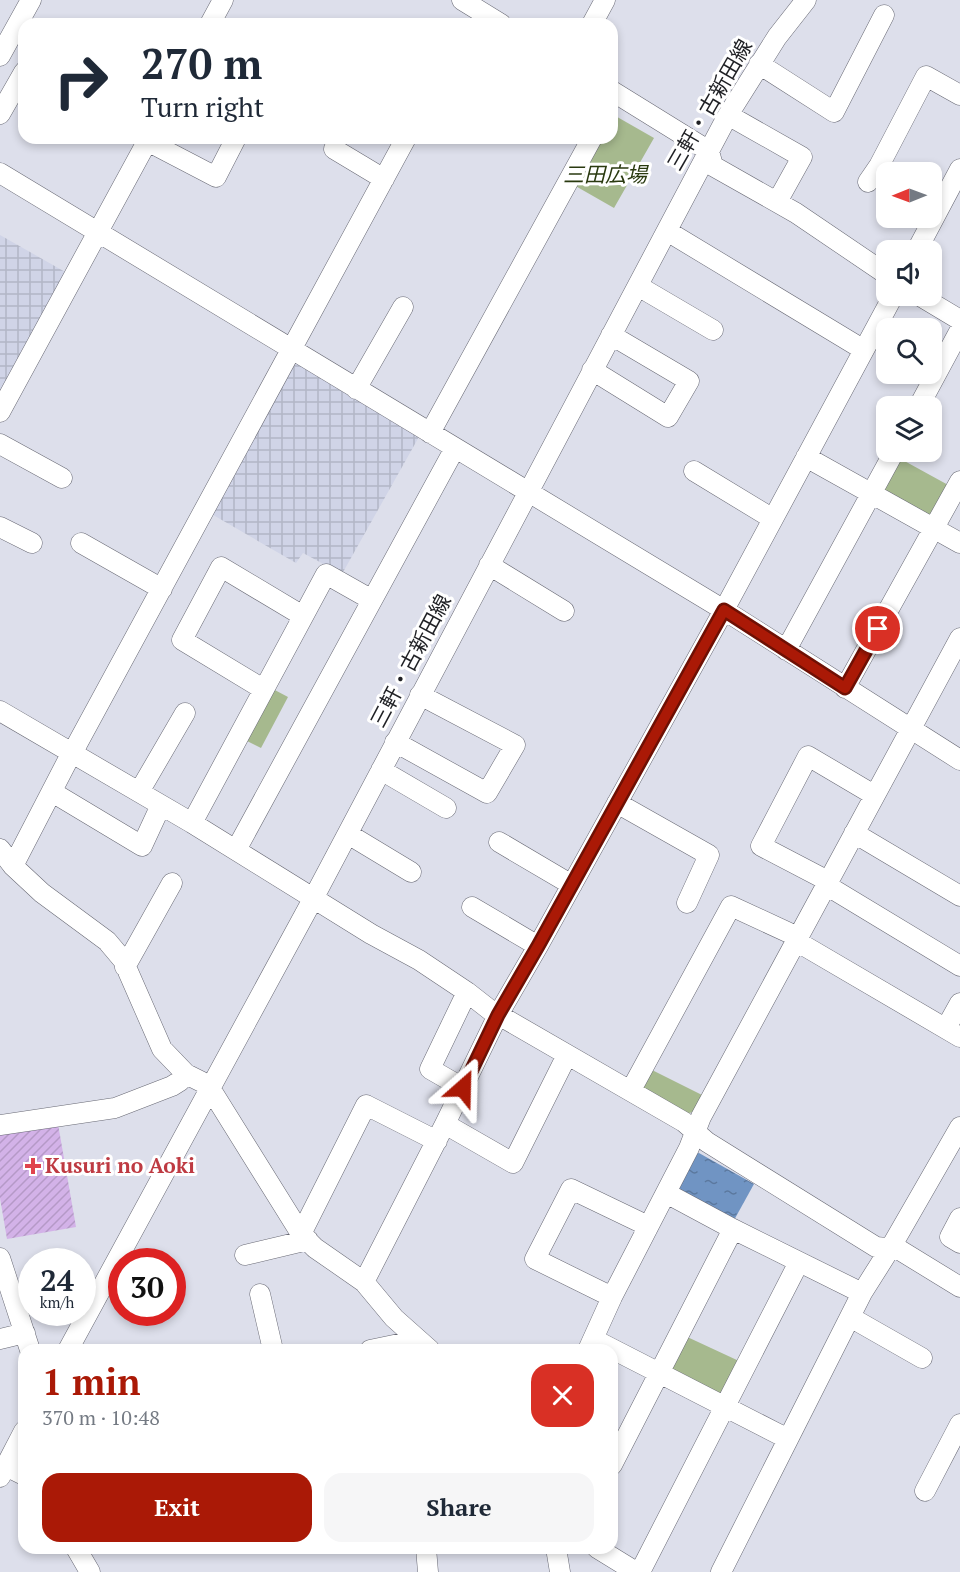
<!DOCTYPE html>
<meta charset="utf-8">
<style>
body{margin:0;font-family:"PT Serif","Noto Sans JP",serif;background:#f6f6f7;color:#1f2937;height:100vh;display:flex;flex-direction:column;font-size:22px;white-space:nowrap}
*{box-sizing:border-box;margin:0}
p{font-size:20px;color:#747a83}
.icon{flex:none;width:33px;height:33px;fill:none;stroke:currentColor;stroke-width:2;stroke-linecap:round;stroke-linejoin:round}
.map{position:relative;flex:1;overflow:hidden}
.panel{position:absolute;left:18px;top:1344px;width:600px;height:210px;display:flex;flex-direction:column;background:#fff;border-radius:18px;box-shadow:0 3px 9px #0003}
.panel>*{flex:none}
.top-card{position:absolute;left:18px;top:18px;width:600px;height:126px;border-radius:18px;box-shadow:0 3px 9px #0003;background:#fff;color:#1f2937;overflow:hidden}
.needle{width:39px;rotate:269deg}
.tools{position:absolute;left:876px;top:162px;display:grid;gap:12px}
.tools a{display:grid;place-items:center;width:66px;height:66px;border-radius:12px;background:#fff;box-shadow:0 3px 9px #0003;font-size:30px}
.speed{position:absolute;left:18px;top:1248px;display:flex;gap:12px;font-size:30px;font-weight:700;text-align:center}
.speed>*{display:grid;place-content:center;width:78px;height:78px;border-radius:50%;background:#fff;box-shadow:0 3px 9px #0003;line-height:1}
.speed small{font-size:15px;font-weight:400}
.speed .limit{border:9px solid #d22;background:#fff;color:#111}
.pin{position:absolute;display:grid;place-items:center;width:51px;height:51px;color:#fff;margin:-26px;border:3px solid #fff;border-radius:50%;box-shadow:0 2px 6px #0007}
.me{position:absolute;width:66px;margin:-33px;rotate:25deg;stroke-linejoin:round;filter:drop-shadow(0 0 4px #0008)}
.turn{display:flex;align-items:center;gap:21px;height:126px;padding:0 24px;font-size:27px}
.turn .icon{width:78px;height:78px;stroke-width:2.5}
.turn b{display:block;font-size:42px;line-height:51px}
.round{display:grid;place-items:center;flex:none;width:63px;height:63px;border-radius:18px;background:#f6f6f7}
.summary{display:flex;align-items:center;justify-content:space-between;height:102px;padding:0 24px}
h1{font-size:36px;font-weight:700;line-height:45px;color:#aa1906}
.primary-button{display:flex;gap:12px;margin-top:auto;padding:12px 24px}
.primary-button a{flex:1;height:69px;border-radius:18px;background:#aa1906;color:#fff;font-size:24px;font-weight:700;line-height:69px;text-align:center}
.primary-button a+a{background:#f6f6f7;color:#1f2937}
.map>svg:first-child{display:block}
.industrial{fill:url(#industrial-grid)}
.green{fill:#a6b98e}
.water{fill:url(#water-ripples)}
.building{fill:url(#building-hatch)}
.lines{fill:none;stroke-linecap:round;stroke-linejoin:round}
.minor-casing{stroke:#686974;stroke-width:21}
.minor{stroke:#fff;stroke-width:20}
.route-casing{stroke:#6e1004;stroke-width:15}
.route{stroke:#aa1906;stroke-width:10}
.health-dot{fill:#e0444e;stroke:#fff;stroke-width:2}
.labels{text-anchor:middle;stroke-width:6;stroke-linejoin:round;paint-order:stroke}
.street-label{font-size:21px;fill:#1f2024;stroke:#fff}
.park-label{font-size:21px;font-style:italic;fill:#2a3a10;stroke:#fff}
.health-label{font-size:21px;font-weight:bold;fill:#be3a42;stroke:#fff;text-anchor:start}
</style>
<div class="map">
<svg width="960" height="1572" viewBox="0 0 960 1572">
<defs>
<pattern id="industrial-grid" width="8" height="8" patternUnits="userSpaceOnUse" patternTransform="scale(1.5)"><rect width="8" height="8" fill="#d0d4e7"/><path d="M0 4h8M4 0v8" fill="none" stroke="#b2b6c6"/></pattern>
<pattern id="water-ripples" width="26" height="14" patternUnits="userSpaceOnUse" patternTransform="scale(1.5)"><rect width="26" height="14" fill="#7094c3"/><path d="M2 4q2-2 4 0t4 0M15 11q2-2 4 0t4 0" fill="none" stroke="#5b789e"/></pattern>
<pattern id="building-hatch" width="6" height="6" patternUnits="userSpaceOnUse" patternTransform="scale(1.5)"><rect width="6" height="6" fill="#d3b2e8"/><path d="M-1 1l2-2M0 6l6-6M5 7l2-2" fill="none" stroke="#b599c7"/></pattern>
</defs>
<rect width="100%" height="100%" fill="#dddfeb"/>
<path class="industrial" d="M0,235L67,273L0,398Z
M298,360L420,435L342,574L303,553L296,563L208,512L286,363Z"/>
<path class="green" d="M612,114L654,138L614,208L572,184L598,138H612Z
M899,458L950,486L929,518L883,493L882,488Z
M271,688L288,697L261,748L243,739Z
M650,1069L704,1096L696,1111L686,1114L644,1090L643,1081Z
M683,1335L739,1361L724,1392L716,1394L672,1370Z"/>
<path class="water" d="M699,1153L754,1184L733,1222L679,1194L676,1186L691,1154Z"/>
<path class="building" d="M58,1124L76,1227L7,1239L0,1198V1134Z"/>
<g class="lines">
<g class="minor-casing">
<path id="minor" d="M462,0L501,24
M210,24L223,0
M592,24L605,0
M0,56L31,0
M759,64L834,112L884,15
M612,91L709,151L713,166L796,213L886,274
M0,114L24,72
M728,115L802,157L777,202
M147,141L216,177L236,138
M334,149L384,179
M0,173L724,610L960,760
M868,182L879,166L926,76L960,95
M667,231L864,350
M917,250L960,169
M638,286L713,330
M920,296L960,320
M592,370L668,417L689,381L611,335
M356,389L403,307
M919,406L960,330
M0,412L149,138
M430,433L592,138
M0,444L62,478
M806,457L960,543
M694,471L773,519
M0,527L32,543
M81,543L162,589
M489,565L564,611
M786,650L894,452
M845,688L960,481
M263,689L182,640L221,567L303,616
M0,711L192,823L371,934L419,960L467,992L490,1010L684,1122L707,1142L876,1247L898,1249L960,1287
M395,742L487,793L515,745L420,695
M381,770L446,808
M52,792L142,846L161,805
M139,792L185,713
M617,803L709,855L687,903
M192,823L326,574L372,600
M854,833L960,896
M348,834L411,872
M499,842L572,885
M0,849L13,866L42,893L107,941L123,960L162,1049L186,1074L204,1083L210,1088L301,1234L315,1248L364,1282L394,1318L430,1350
M236,850L455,448
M13,866L71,754L75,748L406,138
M828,881L761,846L808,756L874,795
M826,885L960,966
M472,907L538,946
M796,941L960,1037
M125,967L172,883
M946,1028L960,1003
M463,1088L430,1069L467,992
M631,1090L731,906L798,937
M445,1124L513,1163L567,1055
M0,1125L115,1108L172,1086L180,1081L186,1074
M666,1193L733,1229L862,1293
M960,1218L950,1237L960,1243
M301,1234L366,1105L437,1141
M245,1255L308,1240
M0,1258L30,1350
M364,1282L445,1124L498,1015L538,946L724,610L893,296
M260,1294L273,1350
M612,1297L535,1259L571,1189L648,1226
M850,1317L922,1358
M0,1339L25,1333
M593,1339L788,1439
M68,1350L313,899L728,115L777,37L806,0
M370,1350L418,1340
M588,1350L612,1297L689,1148L701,1117L960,638
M612,1465L733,1229
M6,1466L24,1475
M0,1477L24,1431
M925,1491L960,1424
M76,1548L90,1572
M426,1548L428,1572
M556,1548L560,1572
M597,1548L636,1572
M640,1572L799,1262
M721,1572L862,1293L891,1247L960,1127"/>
</g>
<use href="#minor" class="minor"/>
</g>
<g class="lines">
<g class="route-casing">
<path id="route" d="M463,1088L498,1015L538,946L724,610L845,688L878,629"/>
</g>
<use href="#route" class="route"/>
</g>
<path class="health-dot" d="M30 1157h6v6h6v6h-6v6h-6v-6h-6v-6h6z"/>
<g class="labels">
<g class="street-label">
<text transform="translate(710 105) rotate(-60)" y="7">三軒・古新田線</text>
<text transform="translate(411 661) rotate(-62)" y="7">三軒・古新田線</text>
</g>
<g class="park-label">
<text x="605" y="182">三田広場</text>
</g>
<g class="health-label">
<text x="45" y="1173">Kusuri no Aoki</text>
</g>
</g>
</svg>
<div class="tools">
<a><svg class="needle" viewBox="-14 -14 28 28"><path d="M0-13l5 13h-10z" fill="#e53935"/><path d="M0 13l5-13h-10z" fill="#747a83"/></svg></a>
<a><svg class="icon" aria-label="sound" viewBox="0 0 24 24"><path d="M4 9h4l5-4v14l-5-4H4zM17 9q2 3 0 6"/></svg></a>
<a><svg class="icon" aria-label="search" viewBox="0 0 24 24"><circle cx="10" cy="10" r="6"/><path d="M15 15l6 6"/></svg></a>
<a><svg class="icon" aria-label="layers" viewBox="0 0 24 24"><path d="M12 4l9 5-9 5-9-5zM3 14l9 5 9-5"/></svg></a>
</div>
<div class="speed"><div>24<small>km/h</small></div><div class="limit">30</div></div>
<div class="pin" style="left:878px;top:629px;background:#d93025"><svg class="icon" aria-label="arrive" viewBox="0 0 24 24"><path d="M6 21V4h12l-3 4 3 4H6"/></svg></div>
<svg class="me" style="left:463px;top:1088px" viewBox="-20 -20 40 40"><path d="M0-17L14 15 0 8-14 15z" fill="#aa1906" stroke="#fff" stroke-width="4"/></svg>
<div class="top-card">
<div class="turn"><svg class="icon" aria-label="right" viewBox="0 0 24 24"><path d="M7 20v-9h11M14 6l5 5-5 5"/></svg><div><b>270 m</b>Turn right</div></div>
</div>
<section class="panel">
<div class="summary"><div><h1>1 min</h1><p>370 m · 10:48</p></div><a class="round" style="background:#d93025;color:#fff"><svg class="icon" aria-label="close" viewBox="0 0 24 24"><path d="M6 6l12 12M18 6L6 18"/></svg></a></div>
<div class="primary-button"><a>Exit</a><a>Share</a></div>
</section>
</div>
